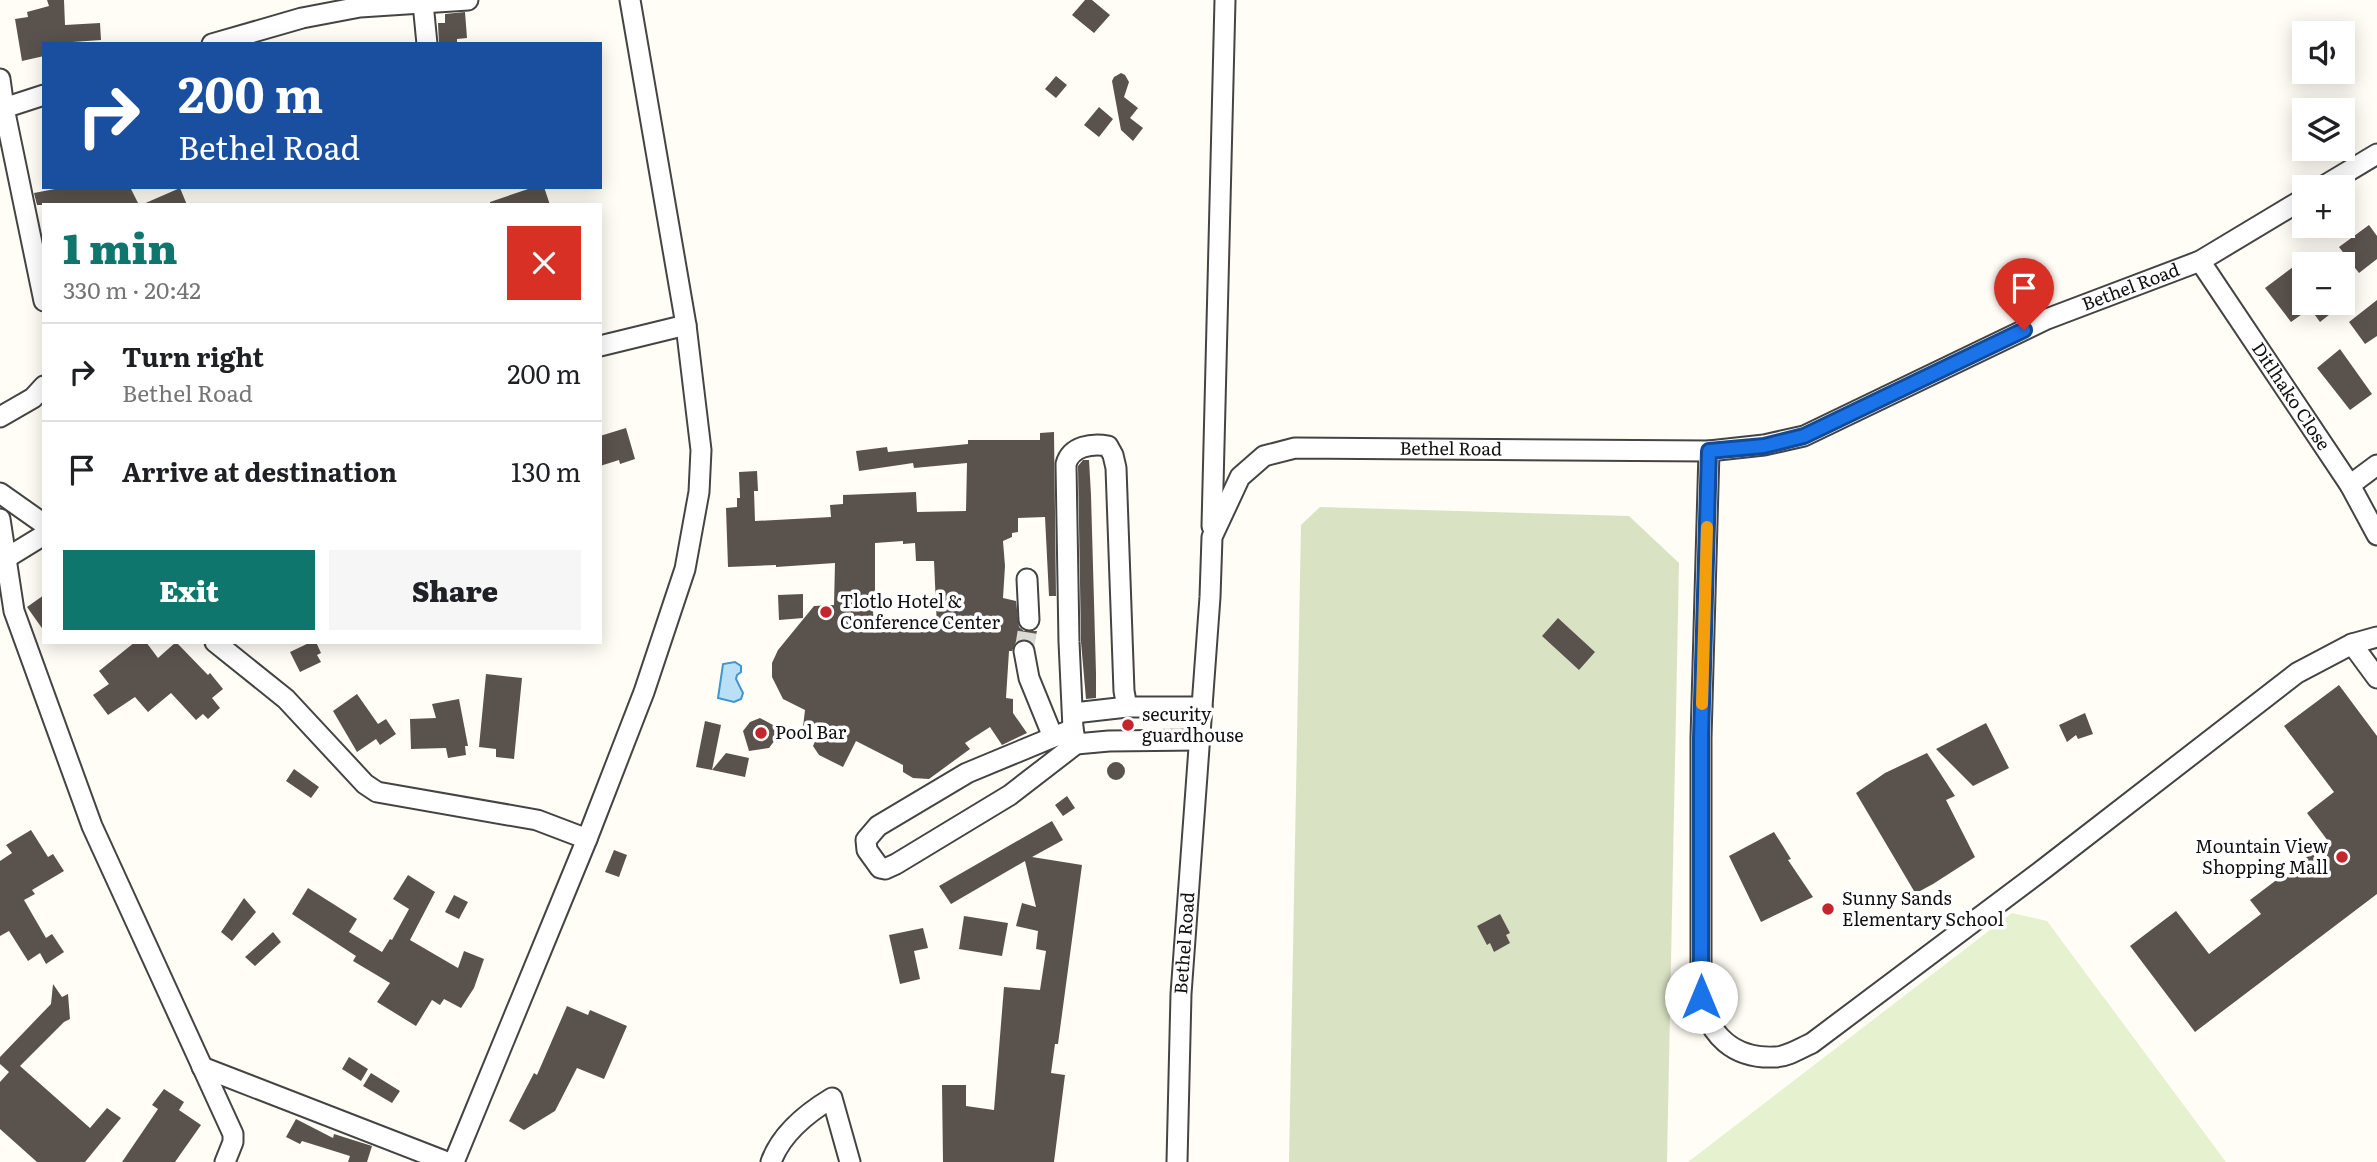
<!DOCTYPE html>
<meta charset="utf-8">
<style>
body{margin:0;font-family:Literata,serif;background:#f6f6f6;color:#202124;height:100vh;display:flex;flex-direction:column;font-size:26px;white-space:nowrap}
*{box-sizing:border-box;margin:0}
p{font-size:23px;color:#757577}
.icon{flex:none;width:38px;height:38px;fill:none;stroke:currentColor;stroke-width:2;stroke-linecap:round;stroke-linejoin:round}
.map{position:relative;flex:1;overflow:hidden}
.drawer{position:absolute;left:42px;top:203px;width:560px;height:441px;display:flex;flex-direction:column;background:#fff;border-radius:0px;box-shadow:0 4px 18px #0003}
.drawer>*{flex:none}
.top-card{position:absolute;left:42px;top:42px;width:560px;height:147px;border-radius:0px;box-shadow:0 4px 18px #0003;background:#1a4fa0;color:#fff;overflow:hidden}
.buttons{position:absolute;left:2292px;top:21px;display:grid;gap:14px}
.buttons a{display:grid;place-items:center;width:63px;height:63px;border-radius:0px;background:#fff;box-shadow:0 4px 18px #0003;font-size:35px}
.pin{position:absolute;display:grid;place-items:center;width:60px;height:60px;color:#fff;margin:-72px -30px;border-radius:50% 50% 50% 0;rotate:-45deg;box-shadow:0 0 7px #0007}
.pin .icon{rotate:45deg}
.me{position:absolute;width:77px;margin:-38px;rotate:0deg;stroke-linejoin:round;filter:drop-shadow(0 0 5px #0008)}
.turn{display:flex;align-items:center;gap:24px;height:147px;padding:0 21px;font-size:32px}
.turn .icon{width:91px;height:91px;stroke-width:2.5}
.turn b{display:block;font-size:49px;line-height:60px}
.round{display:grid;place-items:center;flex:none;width:74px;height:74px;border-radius:0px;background:#f6f6f6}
.head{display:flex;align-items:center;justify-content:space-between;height:119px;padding:0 21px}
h1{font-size:42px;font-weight:800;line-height:52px;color:#0f766e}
.action{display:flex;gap:14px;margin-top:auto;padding:14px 21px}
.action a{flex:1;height:80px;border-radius:0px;background:#0f766e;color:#fff;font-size:28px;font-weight:800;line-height:80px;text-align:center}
.action a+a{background:#f6f6f6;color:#202124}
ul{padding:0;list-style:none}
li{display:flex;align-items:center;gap:21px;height:98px;padding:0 21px;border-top:2px solid #e0e0e0}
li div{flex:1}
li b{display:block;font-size:26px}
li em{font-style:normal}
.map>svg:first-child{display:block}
.cemetery{fill:#d9e3c4}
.pitch{fill:#e6f2cf}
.water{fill:#b9e0f7;stroke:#3f96cf;stroke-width:2}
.building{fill:#5a524d;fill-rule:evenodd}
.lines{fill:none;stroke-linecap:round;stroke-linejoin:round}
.minor-tunnel{stroke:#dbdad3;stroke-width:19;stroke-dasharray:19 10;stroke-linecap:butt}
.minor-casing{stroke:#444;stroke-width:23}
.minor{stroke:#fff;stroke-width:19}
.route-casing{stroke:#114b97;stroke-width:18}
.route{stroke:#1a73e8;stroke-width:12}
.slow{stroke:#f59e0b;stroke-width:12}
.poi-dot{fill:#c4262e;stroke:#fff;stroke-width:2.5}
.labels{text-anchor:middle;stroke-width:7;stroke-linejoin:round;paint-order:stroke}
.street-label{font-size:18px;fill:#111;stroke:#fff}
.poi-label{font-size:18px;fill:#111;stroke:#fff;text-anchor:start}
</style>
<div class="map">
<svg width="2377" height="1162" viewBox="0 0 2377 1162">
<rect width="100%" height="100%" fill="#fffdf5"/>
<path class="cemetery" d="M1320,507L1629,516L1679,563L1667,1162H1289L1301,525Z"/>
<path class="pitch" d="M2012,913L2047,921L2226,1162H1688Z"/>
<path class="water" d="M735,662L741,666V672L737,675L736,679L743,693L741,699L734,702L718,698L723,664Z"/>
<path class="building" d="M47,0H64L65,25L100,23L101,40L44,44V56L22,61L15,19L28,17L27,12L49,6Z
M1085,0H1092L1110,15L1094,33L1072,15Z
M465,12L467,38L457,39V44H439L438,23H445V14Z
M1121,73L1125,75L1129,82L1124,97L1138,108L1130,118L1143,128L1133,141L1121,130L1112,81L1114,77Z
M1056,76L1067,85L1056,98L1045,89Z
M1099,107L1113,119L1099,137L1084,125Z
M65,187H130L139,205H37L34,193Z
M534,187H544L550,205H490V202Z
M180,188L187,205H141Z
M2369,225L2377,236V259L2359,273L2339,247Z
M2305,258V312L2291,322L2265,288Z
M2377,300V336L2365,344L2349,322Z
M2306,303H2344L2320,322Z
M2340,349L2372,394L2350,410L2317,368Z
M626,428L635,459L620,464L619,460L600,466V436Z
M1054,432L1056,596H1049L1045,517L1018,518V532L1012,533V537L1003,541L1005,566L1003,598L1016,601L1019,627L1024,631H1037L1034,643L1027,639H1021L1016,642L1012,651H1009L1006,698L1013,699V713L1027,733L1002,745L990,727L965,743L970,749L929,779L913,778L903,772V765L856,741L843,767L819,755L813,746L822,726L803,727L805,710L783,699L772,677V663L778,650L814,606L834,605L835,563L776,567V565L728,567L726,508L737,507V498H740L739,472L757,471L758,491H754L755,521L831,517L830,505L843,504V495L916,492L917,512L966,511L967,463L914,468L913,463L859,471L856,451L887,447L888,452L968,444V440H1040V433ZM903,541V544L915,543L916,561H934L937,628L874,629L872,593L875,592V543Z
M1083,460H1089L1091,495L1096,673V698L1086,699L1081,642L1078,466Z
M803,594V618L779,620L778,595Z
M44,595V631L27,607Z
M1558,618L1595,652L1579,670L1542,636Z
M135,642H146L158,658L176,642L208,675L210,673L223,689L212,698L220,708L208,719L203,714L196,720L171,693L148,712L135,697L108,715L93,695L109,684L99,671Z
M311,642H316L321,653L317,655L321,662L300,672L290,652Z
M486,674L522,678L514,759L496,757V749L479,747Z
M2339,685L2377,736V894L2195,1032L2130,946L2176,911L2209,954L2261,914L2250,900L2328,841L2307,813L2334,792L2284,726Z
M357,694L378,724L386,719L396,734L380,745L376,739L357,752L333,711Z
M459,699L468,746H465L466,755L448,758L446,748L411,749L410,719L436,718L432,704Z
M2085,713L2093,734L2078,739L2076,735L2067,742L2059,725Z
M760,718L773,725L777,735L775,740L769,748L749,751L743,731L750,722Z
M705,721L721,725L712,770L696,767Z
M1986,723L2009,768L1973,786L1936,749Z
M726,753L749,758L745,777L712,770Z
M1927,753L1955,796L1946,800L1975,857L1933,884L1920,891H1914L1856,793L1885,773Z
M1107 771a9 9 0 1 1 18 0a9 9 0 1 1-18 0Z
M294,769L319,787L311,798L286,781Z
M1067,796L1075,808L1063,816L1055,805Z
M1052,821L1063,840L1032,857L1082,865L1058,1044H1055L1051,1073L1065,1075L1054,1162H943L942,1085H966V1106L994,1110L1004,987L1040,990L1046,951L1036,949L1038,931L1016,926L1022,903L1036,907L1025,861L951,904L939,886Z
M31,830L48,857L53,854L64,871L32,890L35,894L24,900L46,938L52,934L64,952L46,964L40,953L28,961L9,931L0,936V861L12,853L6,845Z
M1774,832L1791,859L1788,860L1813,897L1761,922L1729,856Z
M614,850L627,855L619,877L605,872Z
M408,875L435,892L410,940L458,968L464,951L484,959L474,988L461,1008L444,999L440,1005L432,1000L416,1026L377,1002L390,983L353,961L356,956L292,914L308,888L357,919L349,932L382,952L390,939L392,940L409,909L393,899Z
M454,895L468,902L459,919L445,912Z
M244,898L256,912L232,941L221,932Z
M1500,914L1510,933L1506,935L1510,943L1494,952L1490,943L1487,945L1477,926Z
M964,916L1008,923L1002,956L959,949Z
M923,928L928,948L914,951L920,979L900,984L889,935Z
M273,932L281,942L255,966L245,957Z
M53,984L62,997L68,994L70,1019L64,1022L20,1066L90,1128L107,1108L121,1118L85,1162H37L0,1129V1082L9,1072L0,1064V1057L51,1004Z
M567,1006L588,1015L590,1010L627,1026L604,1079L577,1068L555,1111L524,1130L509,1121L534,1073L537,1075Z
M349,1057L368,1069L361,1081L342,1069Z
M371,1073L400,1091L392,1103L363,1086Z
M164,1089L184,1102L179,1110L201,1125L175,1162H122L158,1109L152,1105Z
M296,1119L333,1138L334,1134L372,1146L367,1162H348L350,1156L302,1141L300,1144L286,1137Z"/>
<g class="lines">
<path class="minor-tunnel" d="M1024,651L1029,620"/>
<g class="minor-casing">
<g id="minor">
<path d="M423,3L427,44"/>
<path d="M212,44L302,18L360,7L468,0"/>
<path d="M0,79L4,108L44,301"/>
<path d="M4,108L44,95"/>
<path d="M2322,187L2377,154"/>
<path id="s1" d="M2200,261L2350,485L2377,535"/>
<path d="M600,346L686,325"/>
<path d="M0,417L33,398L44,386"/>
<path d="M1709,451L1701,738V997C1709,1036 1734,1059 1775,1057C1787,1057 1801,1048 1812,1043L2045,868L2297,673L2352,644L2377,637"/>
<path d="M2350,485L2377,465"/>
<path d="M0,493L44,524"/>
<path d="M0,519L14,611L92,826L233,1134V1142L225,1162"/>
<path d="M1212,526L1225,0"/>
<path d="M0,562L44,535"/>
<path d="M1027,579L1029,620"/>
<path d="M215,642L286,699L365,784L377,792L537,820L587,839"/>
<path d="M2352,644L2377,678"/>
<path d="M1024,651L1029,678L1053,737"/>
<path d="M1074,713L1127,707"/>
<path d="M1073,729L967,773L878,826L866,840L867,850L880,868L885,869L896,864L1010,795L1076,744"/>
<path d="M1199,740L1109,741L1076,744L1073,729L1069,642L1066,464C1071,446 1092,443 1108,446L1113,455L1116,468L1124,691L1127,707H1202"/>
<path d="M202,1067L447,1162"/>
<path d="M454,1162L587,839L644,692L685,569L699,492L701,450L686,325L630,0"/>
<path d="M771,1162C781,1134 807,1113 832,1098L850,1162"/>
<path id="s2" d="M1177,1162L1181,994L1210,597L1212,537L1240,477L1264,456L1295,448L1709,451L1764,445L1804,436L2047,319L2200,261L2305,198"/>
</g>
</g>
<use href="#minor" class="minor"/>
</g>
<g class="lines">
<g class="route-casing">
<path id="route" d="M1701,997V738L1709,451L1764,446L1804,436L2024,330"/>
</g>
<use href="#route" class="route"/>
<path class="slow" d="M1702,704L1707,527"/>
</g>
<g class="poi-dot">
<circle cx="826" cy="612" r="7"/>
<circle cx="1128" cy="725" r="7"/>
<circle cx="761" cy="733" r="7"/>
<circle cx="2342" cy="857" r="7"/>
<circle cx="1828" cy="909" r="7"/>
</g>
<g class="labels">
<g class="street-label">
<text dy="6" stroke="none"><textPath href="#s2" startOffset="1626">Bethel Road</textPath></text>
<text dy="6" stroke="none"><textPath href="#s1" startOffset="163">Ditlhako Close</textPath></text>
<text dy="6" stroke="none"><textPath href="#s2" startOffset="912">Bethel Road</textPath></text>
<text dy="6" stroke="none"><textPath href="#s2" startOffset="219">Bethel Road</textPath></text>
</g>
<g class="poi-label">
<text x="840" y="608">Tlotlo Hotel &amp;<tspan x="840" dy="21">Conference Center</tspan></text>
<text x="1142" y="721">security<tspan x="1142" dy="21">guardhouse</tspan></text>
<text x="775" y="739">Pool Bar</text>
<text x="2328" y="853" text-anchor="end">Mountain View<tspan x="2328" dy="21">Shopping Mall</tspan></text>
<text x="1842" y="905">Sunny Sands<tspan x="1842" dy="21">Elementary School</tspan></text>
</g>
</g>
</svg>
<div class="buttons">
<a><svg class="icon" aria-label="sound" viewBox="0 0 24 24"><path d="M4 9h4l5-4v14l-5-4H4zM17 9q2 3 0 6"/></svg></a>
<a><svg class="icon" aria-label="layers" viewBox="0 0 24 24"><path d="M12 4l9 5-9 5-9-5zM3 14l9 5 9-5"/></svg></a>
<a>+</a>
<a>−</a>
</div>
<div class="pin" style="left:2024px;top:330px;background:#d93025"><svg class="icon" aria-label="arrive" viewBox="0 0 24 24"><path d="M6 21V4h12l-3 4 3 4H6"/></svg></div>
<svg class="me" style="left:1701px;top:997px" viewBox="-20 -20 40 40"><circle r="19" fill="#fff"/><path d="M0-13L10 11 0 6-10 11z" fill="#1a73e8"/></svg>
<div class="top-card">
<div class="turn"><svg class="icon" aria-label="right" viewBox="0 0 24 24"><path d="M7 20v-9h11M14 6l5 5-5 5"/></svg><div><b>200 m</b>Bethel Road</div></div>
</div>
<section class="drawer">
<div class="head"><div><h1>1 min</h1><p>330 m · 20:42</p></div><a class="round" style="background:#d93025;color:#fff"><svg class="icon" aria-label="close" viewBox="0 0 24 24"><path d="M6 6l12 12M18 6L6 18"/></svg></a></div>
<ul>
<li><svg class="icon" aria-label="right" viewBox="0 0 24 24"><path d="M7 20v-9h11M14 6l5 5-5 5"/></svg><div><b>Turn right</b><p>Bethel Road</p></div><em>200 m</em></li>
<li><svg class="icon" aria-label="arrive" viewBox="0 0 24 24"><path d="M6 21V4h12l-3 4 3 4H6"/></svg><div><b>Arrive at destination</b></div><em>130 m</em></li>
</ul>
<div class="action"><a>Exit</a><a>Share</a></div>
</section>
</div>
